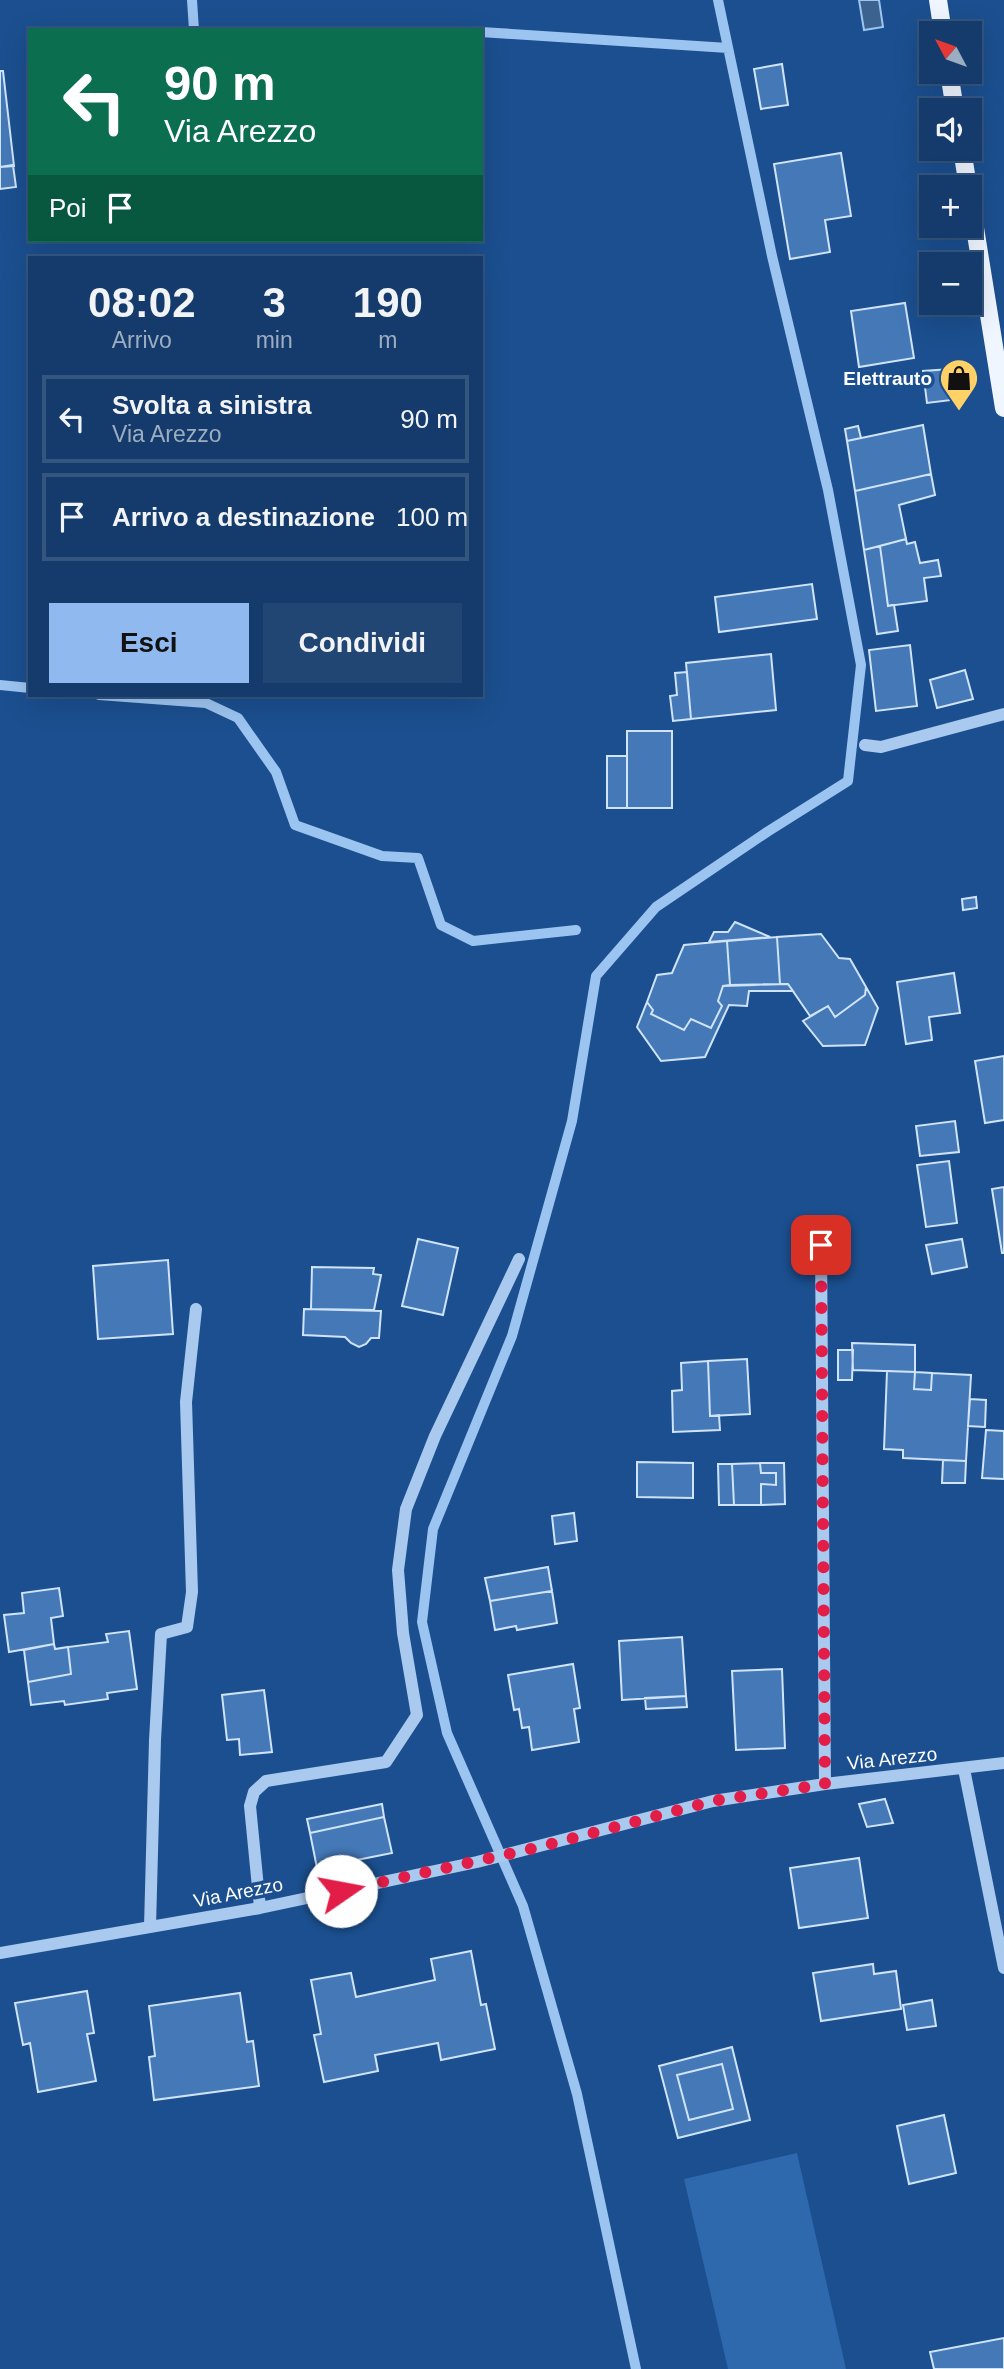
<!DOCTYPE html>
<html lang="it">
<meta charset="utf-8">
<style>
body{margin:0;font-family:Helvetica,sans-serif;background:#214673;color:#f1f3f6;height:100vh;display:flex;flex-direction:column;font-size:26px;white-space:nowrap}
*{box-sizing:border-box;margin:0}
p{font-size:23px;color:#9dadc1}
.icon{flex:none;width:38px;height:38px;fill:none;stroke:currentColor;stroke-width:2;stroke-linecap:round;stroke-linejoin:round}
.map{position:relative;flex:1;overflow:hidden}
.sheet{position:absolute;left:28px;top:256px;width:455px;height:441px;display:flex;flex-direction:column;background:#143b6b;border-radius:0px;box-shadow:0 7px 28px #0002,0 0 0 2px #33557e}
.sheet>*{flex:none}
.banner{position:absolute;left:28px;top:28px;width:455px;height:214px;border-radius:0px;box-shadow:0 7px 28px #0002,0 0 0 2px #33557e;background:#0b6e4f;color:#fff;overflow:hidden}
.needle{width:46px;rotate:311deg}
.controls{position:absolute;left:919px;top:21px;display:grid;gap:14px}
.controls a{display:grid;place-items:center;width:63px;height:63px;border-radius:0px;background:#143b6b;box-shadow:0 7px 28px #0002,0 0 0 2px #33557e;font-size:35px}
.pin{position:absolute;display:grid;place-items:center;width:60px;height:60px;color:#fff;margin:-30px;border-radius:14px;box-shadow:0 4px 10px #0006}
.me{position:absolute;width:77px;margin:-38px;rotate:78deg;stroke-linejoin:round;filter:drop-shadow(0 0 5px #0008)}
.turn{display:flex;align-items:center;gap:24px;height:147px;padding:0 21px;font-size:32px}
.turn .icon{width:91px;height:91px;stroke-width:2.5}
.turn b{display:block;font-size:49px;line-height:60px}
.then{display:flex;align-items:center;height:66px;padding:0 21px;background:#0003;gap:14px;font-size:26px}
.eta{display:flex;justify-content:space-evenly;align-items:center;height:119px;text-align:center}
.eta b{font-size:42px;font-weight:700;line-height:49px}
.primary-button{display:flex;gap:14px;margin-top:auto;padding:14px 21px}
.primary-button a{flex:1;height:80px;border-radius:0px;background:#90b9f0;color:#111;font-size:28px;font-weight:700;line-height:80px;text-align:center}
.primary-button a+a{background:#214673;color:#f1f3f6}
ul{padding:0;list-style:none}
li{display:flex;align-items:center;gap:21px;height:88px;margin:0 14px 10px;padding:0 7px;border:4px solid #33557e;border-radius:0px}
li div{flex:1}
li b{display:block;font-size:26px}
li em{font-style:normal}
.map>svg:first-child{display:block}
.green{fill:#2e69ad}
.water{fill:#3c6290;stroke:#9cc4f0;stroke-width:2}
.lines{fill:none;stroke-linecap:round;stroke-linejoin:round}
.stream{stroke:#9cc4f0;stroke-width:10}
.building{fill:#4478b7;stroke:#cfe3fa;stroke-width:2;fill-rule:evenodd}
.minor{stroke:#a9c9ee;stroke-width:12}
.major{stroke:#f0f6ff;stroke-width:18}
.route{stroke:#e11d48;stroke-width:12;stroke-dasharray:0 21.6}
.labels{text-anchor:middle;stroke-width:7;stroke-linejoin:round;paint-order:stroke}
.poi-label{font-size:19px;font-weight:bold;fill:#fff;stroke:#1b4f8f;text-anchor:end}
.street-label{font-size:19px;fill:#fff;stroke:#1b4f8f}
</style>
<div class="map">
<svg width="1004" height="2369" viewBox="0 0 1004 2369">
<rect width="100%" height="100%" fill="#1b4f8f"/>
<path class="green" d="M797,2153L846,2369H728L684,2179Z"/>
<path class="water" d="M859,0H879L883,27L864,30Z"/>
<g class="lines">
<path class="stream" d="M192,0L194,30
M481,32L728,48
M0,685L30,688
M99,695L206,703L238,718L276,772L295,825L382,856L418,858L441,925L473,941L576,930
M636,2369L577,2094L523,1906L447,1733L422,1622L433,1529L512,1336L572,1121L596,976L656,907L767,832L848,781L861,665L828,490L772,256L718,0"/>
</g>
<path class="building" d="M782,64L788,105L761,109L754,69Z
M0,71H3L14,166L0,167Z
M841,153L851,216L825,220L830,252L790,259L774,164Z
M13,165L16,187L0,189V167Z
M905,303L914,358L859,367L851,311Z
M965,368L968,398L927,403L923,371Z
M923,425L931,474L855,491L847,441Z
M858,426L861,438L847,441L845,429Z
M931,474L935,495L899,505L906,539L864,550L855,491Z
M906,539L907,544L915,542L920,563L938,560L941,576L924,578L927,601L888,606L880,546Z
M880,546L888,606L894,605L898,631L877,634L864,550Z
M812,584L817,619L719,632L715,597Z
M910,645L917,706L876,711L869,650Z
M771,654L776,710L691,719L686,663Z
M965,670L973,699L937,708L930,680Z
M687,672L691,719L673,721L670,696L677,695L675,673Z
M627,731H672V808H627Z
M607,756H627V808H607Z
M976,897L977,908L963,910L962,899Z
M735,922L770,937L709,942L714,932H728Z
M821,934L839,958L850,959L866,987L865,995L835,1017L828,1006L810,1016L788,984H780L777,937Z
M777,937L780,984L730,985L727,941Z
M727,941L730,985L723,986L718,1001L722,1006L711,1028L691,1019L684,1030L651,1014L653,1010L647,1002L657,975L672,973L684,945Z
M954,973L960,1013L929,1017L932,1040L906,1044L897,982Z
M788,984L793,991H749L747,1006L729,1005L705,1057L661,1061L637,1027L647,1002L653,1010L651,1014L684,1030L691,1019L711,1028L722,1006L718,1001L723,986Z
M866,987L878,1008L865,1045L823,1046L803,1021L828,1006L835,1017L865,995Z
M1004,1056V1120L985,1123L975,1061Z
M955,1121L959,1152L920,1156L916,1126Z
M949,1161L957,1223L926,1227L917,1165Z
M1004,1187V1253H1002L992,1189Z
M418,1239L458,1248L443,1315L402,1306Z
M962,1239L967,1267L932,1274L926,1245Z
M168,1260L173,1334L98,1339L93,1266Z
M312,1267L374,1268L373,1274L381,1275L374,1310L311,1309Z
M304,1309L381,1311L379,1338H371L366,1344L359,1347L351,1343L345,1337L303,1335Z
M852,1343L915,1345V1372L853,1370Z
M838,1350H853L852,1380H838Z
M747,1359L750,1414L710,1416L708,1361Z
M708,1361L710,1416L719,1415L720,1430L673,1432L672,1391L682,1390L681,1363Z
M887,1371L915,1372L914,1389L931,1390L932,1373L971,1375L966,1461L903,1458V1450L884,1449Z
M915,1372L932,1373L931,1390L914,1389Z
M970,1399L986,1400L985,1427L968,1426Z
M986,1430L1004,1431V1479L982,1478Z
M943,1460L966,1461L965,1483H942Z
M637,1462L693,1463V1498L637,1497Z
M760,1463H784L785,1504L761,1505V1484L776,1485V1473H761Z
M760,1463L761,1473H776V1485L761,1484V1505H734L732,1464Z
M718,1464H732L734,1505H719Z
M574,1513L577,1541L555,1544L552,1516Z
M548,1567L552,1591L490,1601L485,1578Z
M59,1588L63,1616L51,1618L54,1644L9,1652L4,1615L24,1613L22,1593Z
M552,1591L557,1623L517,1630L516,1626L495,1630L490,1601Z
M129,1631L137,1689L107,1693L108,1699L65,1705L64,1701L31,1705L28,1682L71,1674L68,1647L108,1642L106,1634Z
M682,1637L686,1696L622,1700L619,1641Z
M54,1644L55,1649L68,1647L71,1674L28,1682L24,1650Z
M573,1664L580,1708L574,1709L579,1742L532,1750L529,1727L522,1728L519,1709L514,1710L508,1675Z
M782,1669L785,1748L736,1750L732,1671Z
M264,1690L272,1752L240,1755L239,1739L227,1740L222,1695Z
M686,1696L687,1707L646,1709L645,1698Z
M885,1799L893,1823L867,1827L859,1804Z
M382,1804L384,1817L310,1833L307,1819Z
M384,1817L392,1853L317,1868L310,1833Z
M859,1858L868,1918L799,1928L790,1868Z
M471,1951L481,2005L486,2004L495,2049L441,2060L438,2043L375,2055L378,2071L324,2082L314,2035L321,2034L311,1980L351,1973L356,1997L435,1980L431,1959Z
M873,1964L874,1974L896,1971L901,2009L821,2021L813,1973Z
M87,1991L94,2033L87,2034L96,2081L38,2092L30,2043L23,2045L15,2003Z
M240,1993L247,2042L253,2041L259,2086L154,2100L149,2057L155,2056L149,2006Z
M932,2000L936,2026L907,2030L903,2005Z
M732,2047L750,2120L678,2138L659,2066ZM722,2064L733,2109L689,2120L677,2075Z
M722,2064L733,2109L689,2120L677,2075Z
M944,2115L956,2173L909,2184L897,2126Z
M1004,2338V2369H934L930,2352Z"/>
<g class="lines">
<path class="minor" d="M865,745L881,747L1004,714
M821,1245L825,1784
M964,1769L1004,1968
M260,1908L250,1806L254,1792L266,1781L386,1762L417,1715L403,1633L398,1570L406,1509L435,1436L519,1259
M150,1927L155,1740L161,1634L187,1627L192,1592L186,1402L196,1309
M0,1953L260,1908L477,1862L713,1801L825,1784L1004,1763"/>
<path class="major" d="M938,0L943,33
M949,72L955,110
M962,149L968,187
M970,197L1004,408"/>
</g>
<g class="lines">
<path class="route" d="M341,1891L540,1847L713,1801L825,1784L821,1245"/>
</g>
<defs>
<g id="shop-pin" transform="scale(2.0125)"><path d="M0 17L-7.5 6A9.5 9.5 0 1 1 7.5 6Z" fill="#ffd166" stroke="#1b4f8f"/><path d="M-5-2.5h2.3a2.7 3.5 0 0 1 5.4 0H5L5.5 6h-11ZM-1.5-2.5h3a1.5 2.3 0 0 0-3 0Z" fill="#111"/></g>
</defs>
<g fill-rule="evenodd">
<use href="#shop-pin" x="959" y="378"/>
</g>
<g class="labels">
<g class="poi-label">
<text x="932" y="385">Elettrauto</text>
</g>
<g class="street-label">
<text transform="translate(892 1758) rotate(-6)" y="7">Via Arezzo</text>
<text transform="translate(238 1892) rotate(-11)" y="7">Via Arezzo</text>
</g>
</g>
</svg>
<div class="controls">
<a><svg class="needle" viewBox="-14 -14 28 28"><path d="M0-13l5 13h-10z" fill="#e53935"/><path d="M0 13l5-13h-10z" fill="#9dadc1"/></svg></a>
<a><svg class="icon" aria-label="sound" viewBox="0 0 24 24"><path d="M4 9h4l5-4v14l-5-4H4zM17 9q2 3 0 6"/></svg></a>
<a>+</a>
<a>−</a>
</div>
<div class="pin" style="left:821px;top:1245px;background:#d93025"><svg class="icon" aria-label="arrive" viewBox="0 0 24 24"><path d="M6 21V4h12l-3 4 3 4H6"/></svg></div>
<svg class="me" style="left:341px;top:1891px" viewBox="-20 -20 40 40"><circle r="19" fill="#fff"/><path d="M0-13L10 11 0 6-10 11z" fill="#e11d48"/></svg>
<div class="banner">
<div class="turn"><svg class="icon" aria-label="left" viewBox="0 0 24 24"><path d="M17 20v-9H6M10 6l-5 5 5 5"/></svg><div><b>90 m</b>Via Arezzo</div></div>
<div class="then">Poi<svg class="icon" aria-label="arrive" viewBox="0 0 24 24"><path d="M6 21V4h12l-3 4 3 4H6"/></svg></div>
</div>
<section class="sheet">
<div class="eta">
<div><b>08:02</b><p>Arrivo</p></div>
<div><b>3</b><p>min</p></div>
<div><b>190</b><p>m</p></div>
</div>
<ul>
<li><svg class="icon" aria-label="left" viewBox="0 0 24 24"><path d="M17 20v-9H6M10 6l-5 5 5 5"/></svg><div><b>Svolta a sinistra</b><p>Via Arezzo</p></div><em>90 m</em></li>
<li><svg class="icon" aria-label="arrive" viewBox="0 0 24 24"><path d="M6 21V4h12l-3 4 3 4H6"/></svg><div><b>Arrivo a destinazione</b></div><em>100 m</em></li>
</ul>
<div class="primary-button"><a>Esci</a><a>Condividi</a></div>
</section>
</div>
